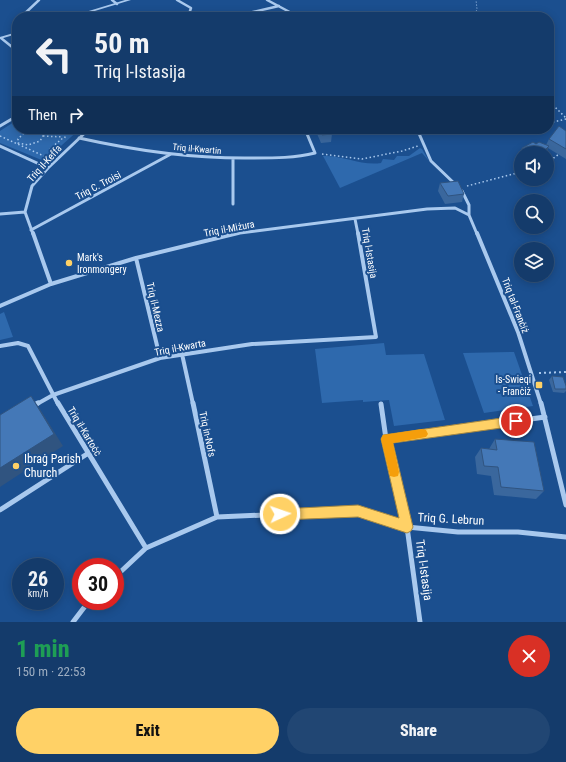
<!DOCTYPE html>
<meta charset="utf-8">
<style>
body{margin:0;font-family:"Roboto Condensed",sans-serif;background:#214673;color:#f1f3f6;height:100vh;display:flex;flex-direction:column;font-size:15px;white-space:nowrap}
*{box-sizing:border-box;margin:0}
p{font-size:13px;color:#9dadc1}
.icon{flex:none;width:22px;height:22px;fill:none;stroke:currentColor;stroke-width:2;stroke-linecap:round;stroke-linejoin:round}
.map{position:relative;height:622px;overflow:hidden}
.drawer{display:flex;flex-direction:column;background:#143b6b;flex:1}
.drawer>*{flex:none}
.guide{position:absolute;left:12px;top:12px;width:542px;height:122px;border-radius:16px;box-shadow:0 2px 10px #0003,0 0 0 1px #33557e;background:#143b6b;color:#f1f3f6;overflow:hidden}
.fabs{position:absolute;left:514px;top:146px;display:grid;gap:8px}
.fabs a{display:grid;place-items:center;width:40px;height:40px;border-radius:50%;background:#143b6b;box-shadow:0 2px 10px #0003,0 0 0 1px #33557e;font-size:20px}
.speed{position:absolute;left:12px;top:558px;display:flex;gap:8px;font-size:20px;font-weight:700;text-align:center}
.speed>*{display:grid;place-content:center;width:52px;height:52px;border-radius:50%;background:#143b6b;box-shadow:0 2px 10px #0003,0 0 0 1px #33557e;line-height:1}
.speed small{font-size:10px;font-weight:400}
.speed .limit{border:6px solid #d22;background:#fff;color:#111}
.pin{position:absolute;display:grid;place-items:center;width:34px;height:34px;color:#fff;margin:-17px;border:2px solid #fff;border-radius:50%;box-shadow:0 1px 4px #0007}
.me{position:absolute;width:44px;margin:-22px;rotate:87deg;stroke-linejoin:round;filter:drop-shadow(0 0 3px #0008)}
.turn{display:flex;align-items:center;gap:14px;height:84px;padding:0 16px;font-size:18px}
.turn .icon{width:52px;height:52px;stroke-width:2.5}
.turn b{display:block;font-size:28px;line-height:34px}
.then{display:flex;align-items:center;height:38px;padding:0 16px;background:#0003;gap:8px;font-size:15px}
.round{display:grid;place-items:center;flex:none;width:42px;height:42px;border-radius:21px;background:#214673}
.summary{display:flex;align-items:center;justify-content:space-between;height:68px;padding:0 16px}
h1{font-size:24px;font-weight:800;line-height:30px;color:#1e9e55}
.cta{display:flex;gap:8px;margin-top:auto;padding:8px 16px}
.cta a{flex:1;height:46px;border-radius:24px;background:#ffd166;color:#111;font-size:16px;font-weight:800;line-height:46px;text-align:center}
.cta a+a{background:#214673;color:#f1f3f6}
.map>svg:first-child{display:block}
.green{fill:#2e69ad}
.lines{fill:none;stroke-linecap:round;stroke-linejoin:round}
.path-far2{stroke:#a9c9ee;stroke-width:1;stroke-dasharray:1 2;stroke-linecap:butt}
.path-far1{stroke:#a9c9ee;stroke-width:1.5;stroke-dasharray:1.5 2.5;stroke-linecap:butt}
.path{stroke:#a9c9ee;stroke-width:2;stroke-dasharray:2 3;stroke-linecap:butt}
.minor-far3{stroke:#a9c9ee;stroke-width:2.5}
.minor-far2{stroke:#a9c9ee;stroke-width:3}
.minor-far1{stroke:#a9c9ee;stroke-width:4}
.minor{stroke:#a9c9ee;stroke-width:5}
.tertiary{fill:#a9c9ee;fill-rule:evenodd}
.wall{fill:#3a679d}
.shaded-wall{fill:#305480}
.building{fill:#4478b7;stroke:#305480}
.route{fill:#ffd166;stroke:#a68842}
.slow{fill:#f59e0b}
.poi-dot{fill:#ffd166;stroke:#1b4f8f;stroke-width:1.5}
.labels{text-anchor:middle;stroke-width:4;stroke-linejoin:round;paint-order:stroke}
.far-street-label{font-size:9px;fill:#fff;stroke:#1b4f8f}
.street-label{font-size:10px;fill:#fff;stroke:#1b4f8f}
.poi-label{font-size:10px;fill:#fff;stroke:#1b4f8f;text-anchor:start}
.near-poi-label{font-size:12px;fill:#fff;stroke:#1b4f8f;text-anchor:start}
.near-street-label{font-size:12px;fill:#fff;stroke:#1b4f8f}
</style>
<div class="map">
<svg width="566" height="622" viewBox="0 0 566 622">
<rect width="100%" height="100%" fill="#1b4f8f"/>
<path class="green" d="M17,120V129H80L44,161L0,143V131Z
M420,148L422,149L429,161L422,153L340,188L323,156C343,155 361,166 381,163L383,159L394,160L397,156H409Z
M4,312L13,337L0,340V314Z
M384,343L386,355L424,354L445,420L394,426L389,400L363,402V400L322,403L315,349Z
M514,352L533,406L484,413L463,353Z"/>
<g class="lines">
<path class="path-far2" d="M474,17L477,9L476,0
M549,101L551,103"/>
<path class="path-far1" d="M550,102L566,118
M549,123L566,119
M32,131L42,134L43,136L40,141L28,145L18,143V139L23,134Z
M0,136L46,157L54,150L50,149L64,137L68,138
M43,136L63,137
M322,154L362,159L402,151L418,146
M547,163L559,154
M467,186L521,172"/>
<path class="path" d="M539,373L566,372"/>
<path class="minor-far3" d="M112,0L117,4
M177,0L191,8L188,17
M267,0L299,17
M21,17L39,0
M231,17L279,6
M1,38L17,51"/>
<path class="minor-far2" d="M0,126L17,116
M417,129L431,161L456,185
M79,138C137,151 195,159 254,158C275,158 295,158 315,153L305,129
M0,146L48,168
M233,159V204
M462,191L469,205V215L477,234
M0,214L25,212
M355,219L358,234
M31,230L171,154
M33,234L25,212L32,186L48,168L89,129
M232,234L427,209L455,208L469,215"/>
<path class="minor-far1" d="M33,233L51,284
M477,233L518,332L541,404
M136,258L160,358
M0,306L51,284L136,258L238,233
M0,346L18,343L28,346L58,404
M182,354L193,404
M37,404L53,395L160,358L252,344L376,337L358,233"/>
<path class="minor" d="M58,403L146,548
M193,403L217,517
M541,403L566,505
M381,404L386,439L407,527L420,622
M33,406L38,403
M386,439L545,417
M0,510L87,454
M115,577L146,548L217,517L358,511L407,527L458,532H518L566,537
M73,622L89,601"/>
<path class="tertiary" d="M125,0H131L75,17H69Z
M17,32V34L0,39V37Z"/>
</g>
<path class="wall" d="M315,129H331L332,134L331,142L321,143Z
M566,131V159L548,148L546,153H521V159L519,156L522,148L536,144L546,145L549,139Z
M440,183L464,194L462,202L445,204L438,191Z
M552,376L566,386V391L564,393L553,392L549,380Z
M495,439L544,491L536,499L494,495L491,476L477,474L475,457L481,448L489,449Z"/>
<path class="shaded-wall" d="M549,146L546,153H542Z
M31,396L40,409L63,446L0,487V468Z"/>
<path class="building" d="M559,126L566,131V149L549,139Z
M319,129H331L332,134L322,135Z
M533,142L536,144L539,142L549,146L542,153H525L522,148Z
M458,181L464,194L448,196L440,183Z
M552,376L563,377L566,386V389H555Z
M31,396L54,434L0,468V415Z
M495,439L534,442L544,491L501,487L498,467L484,466L481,448L497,450Z"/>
<path class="route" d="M516,416L520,418L522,421L520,424L516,426L393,443L413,527L411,531L407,533L358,517L280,520L276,519L274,514L276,510L280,509L358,505L399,518L381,439L383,435Z"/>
<path class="slow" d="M422,429L426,430L428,434L426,437L393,443L399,472L398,476L394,477L390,476L381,439L383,435Z"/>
<g class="poi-dot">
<circle cx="69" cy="263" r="4"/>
<rect x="535" y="381" width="8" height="8" rx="2"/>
<circle cx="16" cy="466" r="4"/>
</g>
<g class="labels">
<g class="far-street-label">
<text transform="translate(197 149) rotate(5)" y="3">Triq il-Kwartin</text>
</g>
<g class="street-label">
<text transform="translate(44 163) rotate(-48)" y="4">Triq il-Keffa</text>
<text transform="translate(98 185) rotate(-28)" y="4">Triq C. Troisi</text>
<text transform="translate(229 228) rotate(-11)" y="4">Triq il-Miżura</text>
<text transform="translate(370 253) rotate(80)" y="4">Triq l-Istasija</text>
<text transform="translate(516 305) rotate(69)" y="4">Triq tal-Franċiż</text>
<text transform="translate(156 307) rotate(77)" y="4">Triq il-Mezza</text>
<text transform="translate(180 347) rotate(-11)" y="4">Triq il-Kwarta</text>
<text transform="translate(85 431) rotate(59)" y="4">Triq il-Kartoċċ</text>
<text transform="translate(208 434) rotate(78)" y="4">Triq in-Nofs</text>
</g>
<g class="poi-label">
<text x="77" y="261">Mark's<tspan x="77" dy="12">Ironmongery</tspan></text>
<text x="531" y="383" text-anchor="end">Is-Swieqi<tspan x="531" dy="12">- Franċiż</tspan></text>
</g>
<g class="near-poi-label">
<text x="24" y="463">Ibraġ Parish<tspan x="24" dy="14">Church</tspan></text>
</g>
<g class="near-street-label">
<text transform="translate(451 519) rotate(3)" y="4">Triq G. Lebrun</text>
<text transform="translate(424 570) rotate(82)" y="4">Triq l-Istasija</text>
</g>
</g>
</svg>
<div class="fabs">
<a><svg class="icon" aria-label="sound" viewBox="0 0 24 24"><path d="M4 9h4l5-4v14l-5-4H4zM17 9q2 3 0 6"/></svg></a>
<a><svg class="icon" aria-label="search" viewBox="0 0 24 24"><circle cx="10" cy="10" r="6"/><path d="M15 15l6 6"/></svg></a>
<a><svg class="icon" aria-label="layers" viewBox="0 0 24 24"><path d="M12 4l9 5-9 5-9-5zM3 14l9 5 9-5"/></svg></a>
</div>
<div class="speed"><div>26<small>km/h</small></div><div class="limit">30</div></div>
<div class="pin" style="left:516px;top:421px;background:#d93025"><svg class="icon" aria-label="arrive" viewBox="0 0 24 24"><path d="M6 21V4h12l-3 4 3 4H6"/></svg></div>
<svg class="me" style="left:280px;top:514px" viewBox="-20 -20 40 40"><circle r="17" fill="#ffd166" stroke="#fff" stroke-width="3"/><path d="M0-11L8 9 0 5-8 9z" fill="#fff"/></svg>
<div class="guide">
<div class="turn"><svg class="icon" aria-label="left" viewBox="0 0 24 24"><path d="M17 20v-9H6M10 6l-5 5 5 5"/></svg><div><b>50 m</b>Triq l-Istasija</div></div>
<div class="then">Then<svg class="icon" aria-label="right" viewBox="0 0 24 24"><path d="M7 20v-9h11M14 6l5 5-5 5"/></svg></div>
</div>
</div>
<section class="drawer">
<div class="summary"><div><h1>1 min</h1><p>150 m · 22:53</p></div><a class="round" style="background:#d93025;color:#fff"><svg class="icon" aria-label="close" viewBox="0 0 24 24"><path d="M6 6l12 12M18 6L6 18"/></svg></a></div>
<div class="cta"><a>Exit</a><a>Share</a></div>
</section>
